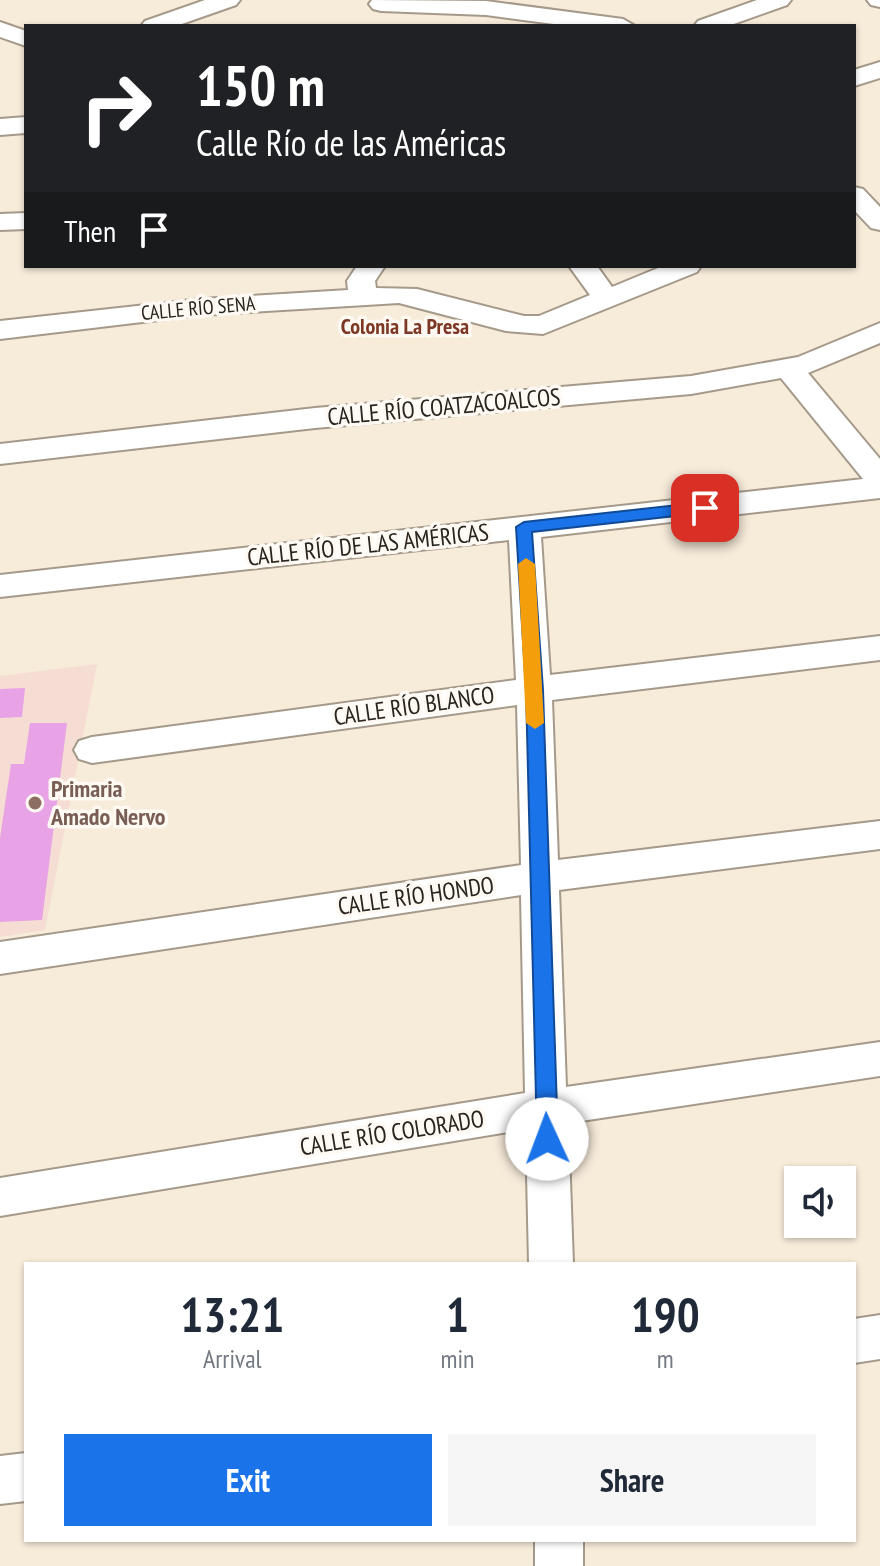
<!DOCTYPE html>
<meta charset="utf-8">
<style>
body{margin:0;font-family:"PT Sans Narrow",sans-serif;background:#f6f6f7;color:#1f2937;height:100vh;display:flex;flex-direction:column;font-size:30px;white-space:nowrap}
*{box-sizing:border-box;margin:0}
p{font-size:26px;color:#747a83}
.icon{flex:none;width:44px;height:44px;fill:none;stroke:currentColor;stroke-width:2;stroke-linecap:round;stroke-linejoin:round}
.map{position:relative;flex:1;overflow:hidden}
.drawer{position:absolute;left:24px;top:1262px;width:832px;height:280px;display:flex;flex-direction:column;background:#fff;border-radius:0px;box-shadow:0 2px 6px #0004}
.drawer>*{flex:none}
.banner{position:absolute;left:24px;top:24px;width:832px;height:244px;border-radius:0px;box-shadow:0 2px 6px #0004;background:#202124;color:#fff;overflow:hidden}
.controls{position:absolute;left:784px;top:1166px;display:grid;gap:16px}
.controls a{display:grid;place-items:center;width:72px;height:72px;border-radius:0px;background:#fff;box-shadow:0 2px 6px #0004;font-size:40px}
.pin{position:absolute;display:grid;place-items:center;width:68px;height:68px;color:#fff;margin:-34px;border-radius:16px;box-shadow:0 4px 12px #0006}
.me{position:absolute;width:88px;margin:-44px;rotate:358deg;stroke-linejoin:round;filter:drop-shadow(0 0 6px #0008)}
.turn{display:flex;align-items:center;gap:28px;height:168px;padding:0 40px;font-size:36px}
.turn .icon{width:104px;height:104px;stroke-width:2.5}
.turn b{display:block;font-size:56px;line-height:68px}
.then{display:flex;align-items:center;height:76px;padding:0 40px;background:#0003;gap:16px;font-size:30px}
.eta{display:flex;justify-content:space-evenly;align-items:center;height:136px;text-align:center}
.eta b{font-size:48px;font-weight:800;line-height:56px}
.action{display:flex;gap:16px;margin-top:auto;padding:16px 40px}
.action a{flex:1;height:92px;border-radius:0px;background:#1a73e8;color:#fff;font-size:32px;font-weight:800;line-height:92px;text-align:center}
.action a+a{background:#f6f6f7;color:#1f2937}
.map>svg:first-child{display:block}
.education{fill:#f5ddd3}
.building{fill:#e8a2e6}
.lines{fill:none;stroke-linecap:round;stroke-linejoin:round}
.minor-casing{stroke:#a59a8a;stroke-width:4}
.minor{fill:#fff;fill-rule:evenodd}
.route{fill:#1a73e8;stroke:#114b97;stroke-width:2}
.slow{fill:#f59e0b}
.education-dot{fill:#8d6e63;stroke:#fef9f2;stroke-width:3}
.labels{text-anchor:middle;stroke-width:7;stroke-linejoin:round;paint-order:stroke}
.far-street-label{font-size:20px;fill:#28241e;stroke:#fef9f2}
.far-neighbourhood-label{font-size:22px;font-weight:bold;fill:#7c3824;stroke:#fef9f2}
.street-label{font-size:24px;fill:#28241e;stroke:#fef9f2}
.education-label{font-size:24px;font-weight:bold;fill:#785e54;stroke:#fef9f2;text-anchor:start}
</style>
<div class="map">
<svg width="880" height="1566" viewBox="0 0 880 1566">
<rect width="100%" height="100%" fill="#f7ebda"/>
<path class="education" d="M97,664L45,930L0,937V676Z"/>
<path class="building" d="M25,688L22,717L0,718V689Z
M30,723H67L42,920L0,922V838L11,764H24Z"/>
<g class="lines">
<g class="minor-casing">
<path id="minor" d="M205,0H240L236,5L176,26H141L145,21Z
M372,0L486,1L623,19L635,26H569L486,15L381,11L373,9L369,4Z
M757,0H791L787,5L728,26H694L698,21Z
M867,0H880V7L871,5Z
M0,22L26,31V46L0,37Z
M880,62V78L854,86V70Z
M26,117V133L0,135V119Z
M854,187L863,189L880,207V230L871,228L854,210Z
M26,213V229L0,230V214Z
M357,266H385L375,281L376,288L417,289L524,316H539L590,295L569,266H597L612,287L663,266H701L697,272L543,334L506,331L399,303L201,315L0,339V321L201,299L348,290L347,281Z
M880,323V343L808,373L880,459V498L541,537L550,675L880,636V660L552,700L558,860L880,821V849L559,890L566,1087L880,1042V1076L568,1123L573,1264H529L526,1129L0,1216V1178L525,1093L521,895L0,974V942L521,865L517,705L92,763L79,759L74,750L79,741L92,737L516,680L509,540L0,597V575L863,479L781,378L691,394L315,428L0,464V444L315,408L691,376L798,357Z
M880,1315V1359L854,1363V1319Z
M26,1453V1501L0,1504V1456Z
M535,1540H583V1566H535Z"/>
</g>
<use href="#minor" class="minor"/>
</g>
<path class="route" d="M705,502L713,508L711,512L532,532L543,690L558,1139L555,1146L547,1149L540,1146L537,1139L526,690L516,527L524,522Z"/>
<path class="slow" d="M526,558L535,564L544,723L535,729L526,723L518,564Z"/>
<circle class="education-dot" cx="35" cy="803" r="8"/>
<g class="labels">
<g class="far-street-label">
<text transform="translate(198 308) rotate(-5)" y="7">CALLE RÍO SENA</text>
</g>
<g class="far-neighbourhood-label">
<text x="405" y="334">Colonia La Presa</text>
</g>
<g class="street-label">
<text transform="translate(444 407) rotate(-5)" y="8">CALLE RÍO COATZACOALCOS</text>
<text transform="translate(368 545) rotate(-6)" y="8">CALLE RÍO DE LAS AMÉRICAS</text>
<text transform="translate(414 706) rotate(-8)" y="8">CALLE RÍO BLANCO</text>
<text transform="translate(416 896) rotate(-8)" y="8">CALLE RÍO HONDO</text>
<text transform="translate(392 1133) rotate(-9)" y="8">CALLE RÍO COLORADO</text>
</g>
<g class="education-label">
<text x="51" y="797">Primaria<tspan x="51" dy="28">Amado Nervo</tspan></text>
</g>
</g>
</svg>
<div class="controls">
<a><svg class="icon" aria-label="sound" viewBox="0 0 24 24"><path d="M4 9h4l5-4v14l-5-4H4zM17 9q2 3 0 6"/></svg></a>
</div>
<div class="pin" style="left:705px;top:508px;background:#d93025"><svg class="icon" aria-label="arrive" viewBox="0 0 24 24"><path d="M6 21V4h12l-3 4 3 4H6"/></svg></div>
<svg class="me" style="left:547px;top:1139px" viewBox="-20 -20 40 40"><circle r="19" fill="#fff"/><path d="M0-13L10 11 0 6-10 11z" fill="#1a73e8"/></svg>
<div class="banner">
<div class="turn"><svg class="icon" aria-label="right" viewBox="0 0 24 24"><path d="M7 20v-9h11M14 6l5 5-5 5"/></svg><div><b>150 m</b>Calle Río de las Américas</div></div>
<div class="then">Then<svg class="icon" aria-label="arrive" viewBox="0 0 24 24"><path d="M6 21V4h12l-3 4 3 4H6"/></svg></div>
</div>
<section class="drawer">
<div class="eta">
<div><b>13:21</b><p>Arrival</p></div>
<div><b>1</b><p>min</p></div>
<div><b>190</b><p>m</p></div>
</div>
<div class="action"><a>Exit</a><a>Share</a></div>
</section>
</div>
